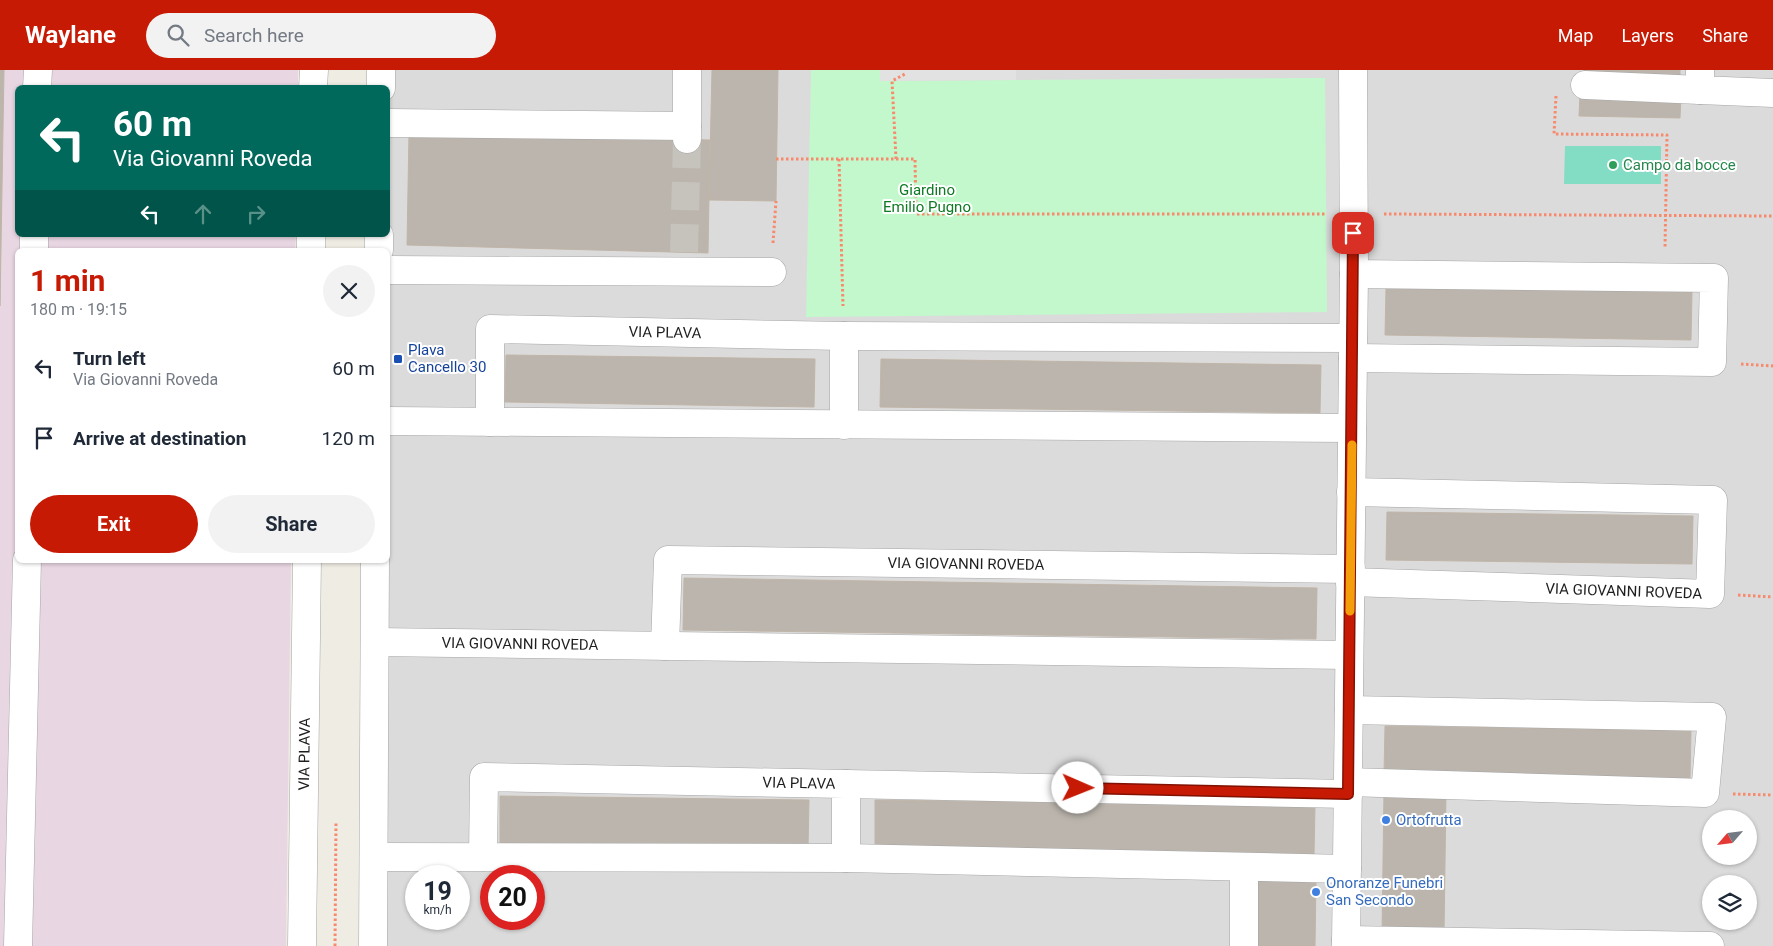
<!DOCTYPE html>
<meta charset="utf-8">
<style>
body{margin:0;font-family:Roboto,sans-serif;background:#f2f2f3;color:#1f2937;height:100vh;display:flex;flex-direction:column;font-size:19px;white-space:nowrap}
*{box-sizing:border-box;margin:0}
p{font-size:16px;color:#747a83}
.icon{flex:none;width:28px;height:28px;fill:none;stroke:currentColor;stroke-width:2;stroke-linecap:round;stroke-linejoin:round}
.map{position:relative;flex:1;overflow:hidden}
.side{position:absolute;left:15px;top:178px;width:375px;height:315px;display:flex;flex-direction:column;background:#fff;border-radius:8px;box-shadow:0 1px 4px #0004}
.side>*{flex:none}
.top-card{position:absolute;left:15px;top:15px;width:375px;height:152px;border-radius:8px;box-shadow:0 1px 4px #0004;background:#00695c;color:#fff;overflow:hidden}
.needle{width:32px;rotate:242deg}
.buttons{position:absolute;left:1702px;top:740px;display:grid;gap:10px}
.buttons a{display:grid;place-items:center;width:55px;height:55px;border-radius:50%;background:#fff;box-shadow:0 1px 4px #0004;font-size:25px}
.speed{position:absolute;left:405px;top:795px;display:flex;gap:10px;font-size:25px;font-weight:700;text-align:center}
.speed>*{display:grid;place-content:center;width:65px;height:65px;border-radius:50%;background:#fff;box-shadow:0 1px 4px #0004;line-height:1}
.speed small{font-size:12px;font-weight:400}
.speed .limit{border:8px solid #d22;background:#fff;color:#111}
.pin{position:absolute;display:grid;place-items:center;width:42px;height:42px;color:#fff;margin:-21px;border-radius:10px;box-shadow:0 2px 8px #0006}
.me{position:absolute;width:55px;margin:-28px;rotate:91deg;stroke-linejoin:round;filter:drop-shadow(0 0 4px #0008)}
.turn{display:flex;align-items:center;gap:18px;height:105px;padding:0 15px;font-size:22px}
.turn .icon{width:65px;height:65px;stroke-width:2.5}
.turn b{display:block;font-size:35px;line-height:42px}
.lanes{display:flex;align-items:center;height:48px;padding:0 15px;background:#0003;justify-content:center;gap:25px;direction:ltr}
.lanes .off{opacity:.35}
.round{display:grid;place-items:center;flex:none;width:52px;height:52px;border-radius:26px;background:#f2f2f3}
.head{display:flex;align-items:center;justify-content:space-between;height:85px;padding:0 15px}
h1{font-size:30px;font-weight:700;line-height:38px;color:#c71a04}
.action{display:flex;gap:10px;margin-top:auto;padding:10px 15px}
.action a{flex:1;height:58px;border-radius:30px;background:#c71a04;color:#fff;font-size:20px;font-weight:700;line-height:58px;text-align:center}
.action a+a{background:#f2f2f3;color:#1f2937}
ul{padding:0;list-style:none}
li{display:flex;align-items:center;gap:15px;height:70px;padding:0 15px}
li div{flex:1}
li b{display:block;font-size:19px}
li em{font-style:normal}
header{display:flex;align-items:center;gap:30px;box-sizing:border-box;height:70px;padding:0 25px;background:#c71a04;color:#fff}
header strong{font-size:24px}
nav{display:flex;gap:28px;margin-inline-start:auto;font-size:18px}
.search{width:350px;height:45px;background:#f2f2f3;display:flex;align-items:center;gap:12px;box-sizing:border-box;padding:0 18px;border-radius:28px;color:#747a83;font-size:19px}
.map>svg:first-child{display:block}
.residential{fill:#dcdbdb;fill-rule:evenodd}
.industrial{fill:#e8d6e2}
.park{fill:#c2f8cc}
.pitch{fill:#83dcc4}
.parking{fill:#e2e2e2}
.building{fill:#bbb5ad;stroke:#c0b5a7}
.lines{fill:none;stroke-linecap:round;stroke-linejoin:round}
.minor-tunnel{stroke:#c5c3bc;stroke-width:28;stroke-dasharray:28 14;stroke-linecap:butt}
.minor-casing{stroke:#a5a5a5;stroke-width:29}
.path{stroke:#f78a6d;stroke-width:3;stroke-dasharray:2.5 2.5;stroke-linecap:butt}
.minor{stroke:#fff;stroke-width:28}
.route-casing{stroke:#811103;stroke-width:12}
.route{stroke:#c71a04;stroke-width:9}
.slow{stroke:#f59e0b;stroke-width:9}
.leisure-dot{fill:#2e9e5b;stroke:#fff;stroke-width:2}
.transit-dot{fill:#1a4fb4;stroke:#fff;stroke-width:2}
.shop-dot{fill:#3f7fe0;stroke:#fff;stroke-width:2}
.labels{text-anchor:middle;stroke-width:4;stroke-linejoin:round;paint-order:stroke}
.leisure-label{font-size:15px;fill:#27864d;stroke:#fff;text-anchor:start}
.park-label{font-size:15px;fill:#0e7a23;stroke:#fff}
.street-label{font-size:15px;fill:#1e1e1e;stroke:#fff}
.transit-label{font-size:15px;fill:#164399;stroke:#fff;text-anchor:start}
.shop-label{font-size:15px;fill:#366cbe;stroke:#fff;text-anchor:start}
</style>
<header>
<strong>Waylane</strong>
<div class="search"><svg class="icon" aria-label="search" viewBox="0 0 24 24"><circle cx="10" cy="10" r="6"/><path d="M15 15l6 6"/></svg>Search here</div>
<nav><a>Map</a><a>Layers</a><a>Share</a></nav>
</header>
<div class="map">
<svg width="1773" height="876" viewBox="0 0 1773 876">
<rect width="100%" height="100%" fill="#efece4"/>
<path class="residential" d="M381,0H1773V876H373L388,490V18ZM1711,749H1749V786H1711ZM416,806H459V849H416ZM491,806H534V849H491ZM1711,814H1749V851H1711Z"/>
<path class="industrial" d="M0,0H298V17L18,18V165H296L295,180H18V490H291L286,876H0Z"/>
<path class="park" d="M811,0H880L881,11L1325,8L1327,242L806,247Z"/>
<path class="pitch" d="M1565,76H1661V114H1564Z"/>
<path class="parking" d="M880,0H1016V10L880,11Z"/>
<path class="building" d="M0,0H4L0,236Z
M712,0H778L776,131L709,130Z
M1584,0H1680V6L1584,2Z
M1580,25L1681,26L1680,48L1579,46Z
M409,62L710,70L708,183L407,175Z
M1386,218L1692,222L1691,270L1385,265Z
M506,285L815,289L814,337L505,332Z
M881,289L1321,295L1320,343L880,337Z
M1387,442L1693,446L1692,494L1386,490Z
M684,508L1317,518L1316,569L683,560Z
M1385,656L1691,661L1690,709L1384,704Z
M1384,722H1446L1444,864L1382,863Z
M500,726L809,730L808,778L500,773Z
M875,730L1315,736L1314,784L875,777Z
M1253,810L1316,812L1315,876H1252Z"/>
<g class="lines">
<path class="minor-tunnel" d="M684,182L687,69"/>
<g class="minor-casing">
<g id="minor">
<path d="M1700,0V20L1773,23"/>
<path d="M1585,15L1700,20"/>
<path d="M37,18L38,0"/>
<path d="M313,18L314,0"/>
<path d="M381,18V0"/>
<path d="M388,53L687,56"/>
<path d="M687,69V0"/>
<path d="M34,180V165"/>
<path d="M311,180V165"/>
<path d="M379,180V165"/>
<path d="M388,200L772,202"/>
<path d="M844,266L1353,268"/>
<path d="M1353,288L1712,292L1714,208L1354,204"/>
<path d="M388,351L1352,358"/>
<path id="s1" d="M490,352V259L844,266V355"/>
<path id="s2" d="M1350,512L1710,524L1713,430L1351,422"/>
<path id="s3" d="M375,572L1349,585"/>
<path id="s4" d="M665,576L668,490L1351,499"/>
<path d="M1348,712L1705,723L1712,647L1349,640"/>
<path d="M846,714L1348,724"/>
<path d="M374,787L846,788L1347,799"/>
<path id="s5" d="M483,787L484,707L846,714V788"/>
<path d="M1346,870L1710,876"/>
<path d="M18,876L27,490"/>
<path id="s6" d="M302,876L307,490"/>
<path d="M373,876L375,490"/>
<path d="M1244,876V797"/>
<path d="M1346,876L1354,204L1353,0"/>
</g>
</g>
<path class="path" d="M1556,26L1554,64L1667,65L1665,178
M776,89H915L916,144H1325
M839,89L843,236
M896,89L892,11L905,4
M1384,144L1773,146
M773,173L776,131
M1741,294L1773,296
M1738,525L1773,527
M1733,724L1773,725
M335,876L336,751"/>
<use href="#minor" class="minor"/>
</g>
<g class="lines">
<g class="route-casing">
<path id="route" d="M1078,718L1348,724L1353,163"/>
</g>
<use href="#route" class="route"/>
<path class="slow" d="M1350,541L1352,375"/>
</g>
<circle class="leisure-dot" cx="1613" cy="95" r="5"/>
<rect class="transit-dot" x="393" y="284" width="10" height="10" rx="2.5"/>
<g class="shop-dot">
<circle cx="1386" cy="750" r="5"/>
<circle cx="1316" cy="822" r="5"/>
</g>
<g class="labels">
<g class="leisure-label">
<text x="1623" y="100">Campo da bocce</text>
</g>
<g class="park-label">
<text x="927" y="125">Giardino<tspan x="927" dy="17">Emilio Pugno</tspan></text>
</g>
<g class="street-label">
<text dy="5" stroke="none"><textPath href="#s1" startOffset="268">VIA PLAVA</textPath></text>
<text dy="5" stroke="none"><textPath href="#s4" startOffset="384">VIA GIOVANNI ROVEDA</textPath></text>
<text dy="5" stroke="none"><textPath href="#s2" startOffset="274">VIA GIOVANNI ROVEDA</textPath></text>
<text dy="5" stroke="none"><textPath href="#s3" startOffset="145">VIA GIOVANNI ROVEDA</textPath></text>
<text dy="5" stroke="none"><textPath href="#s6" startOffset="192">VIA PLAVA</textPath></text>
<text dy="5" stroke="none"><textPath href="#s5" startOffset="395">VIA PLAVA</textPath></text>
</g>
<g class="transit-label">
<text x="408" y="285">Plava<tspan x="408" dy="17">Cancello 30</tspan></text>
</g>
<g class="shop-label">
<text x="1396" y="755">Ortofrutta</text>
<text x="1326" y="818">Onoranze Funebri<tspan x="1326" dy="17">San Secondo</tspan></text>
</g>
</g>
</svg>
<div class="buttons">
<a><svg class="needle" viewBox="-14 -14 28 28"><path d="M0-13l5 13h-10z" fill="#e53935"/><path d="M0 13l5-13h-10z" fill="#747a83"/></svg></a>
<a><svg class="icon" aria-label="layers" viewBox="0 0 24 24"><path d="M12 4l9 5-9 5-9-5zM3 14l9 5 9-5"/></svg></a>
</div>
<div class="speed"><div>19<small>km/h</small></div><div class="limit">20</div></div>
<div class="pin" style="left:1353px;top:163px;background:#d93025"><svg class="icon" aria-label="arrive" viewBox="0 0 24 24"><path d="M6 21V4h12l-3 4 3 4H6"/></svg></div>
<svg class="me" style="left:1078px;top:718px" viewBox="-20 -20 40 40"><circle r="19" fill="#fff"/><path d="M0-13L10 11 0 6-10 11z" fill="#c71a04"/></svg>
<div class="top-card">
<div class="turn"><svg class="icon" aria-label="left" viewBox="0 0 24 24"><path d="M17 20v-9H6M10 6l-5 5 5 5"/></svg><div><b>60 m</b>Via Giovanni Roveda</div></div>
<div class="lanes"><svg class="icon" aria-label="left" viewBox="0 0 24 24"><path d="M17 20v-9H6M10 6l-5 5 5 5"/></svg><svg class="icon off" aria-label="ahead" viewBox="0 0 24 24"><path d="M12 20V5M6 11l6-6 6 6"/></svg><svg class="icon off" aria-label="right" viewBox="0 0 24 24"><path d="M7 20v-9h11M14 6l5 5-5 5"/></svg></div>
</div>
<section class="side">
<div class="head"><div><h1>1 min</h1><p>180 m · 19:15</p></div><a class="round"><svg class="icon" aria-label="close" viewBox="0 0 24 24"><path d="M6 6l12 12M18 6L6 18"/></svg></a></div>
<ul>
<li><svg class="icon" aria-label="left" viewBox="0 0 24 24"><path d="M17 20v-9H6M10 6l-5 5 5 5"/></svg><div><b>Turn left</b><p>Via Giovanni Roveda</p></div><em>60 m</em></li>
<li><svg class="icon" aria-label="arrive" viewBox="0 0 24 24"><path d="M6 21V4h12l-3 4 3 4H6"/></svg><div><b>Arrive at destination</b></div><em>120 m</em></li>
</ul>
<div class="action"><a>Exit</a><a>Share</a></div>
</section>
</div>
